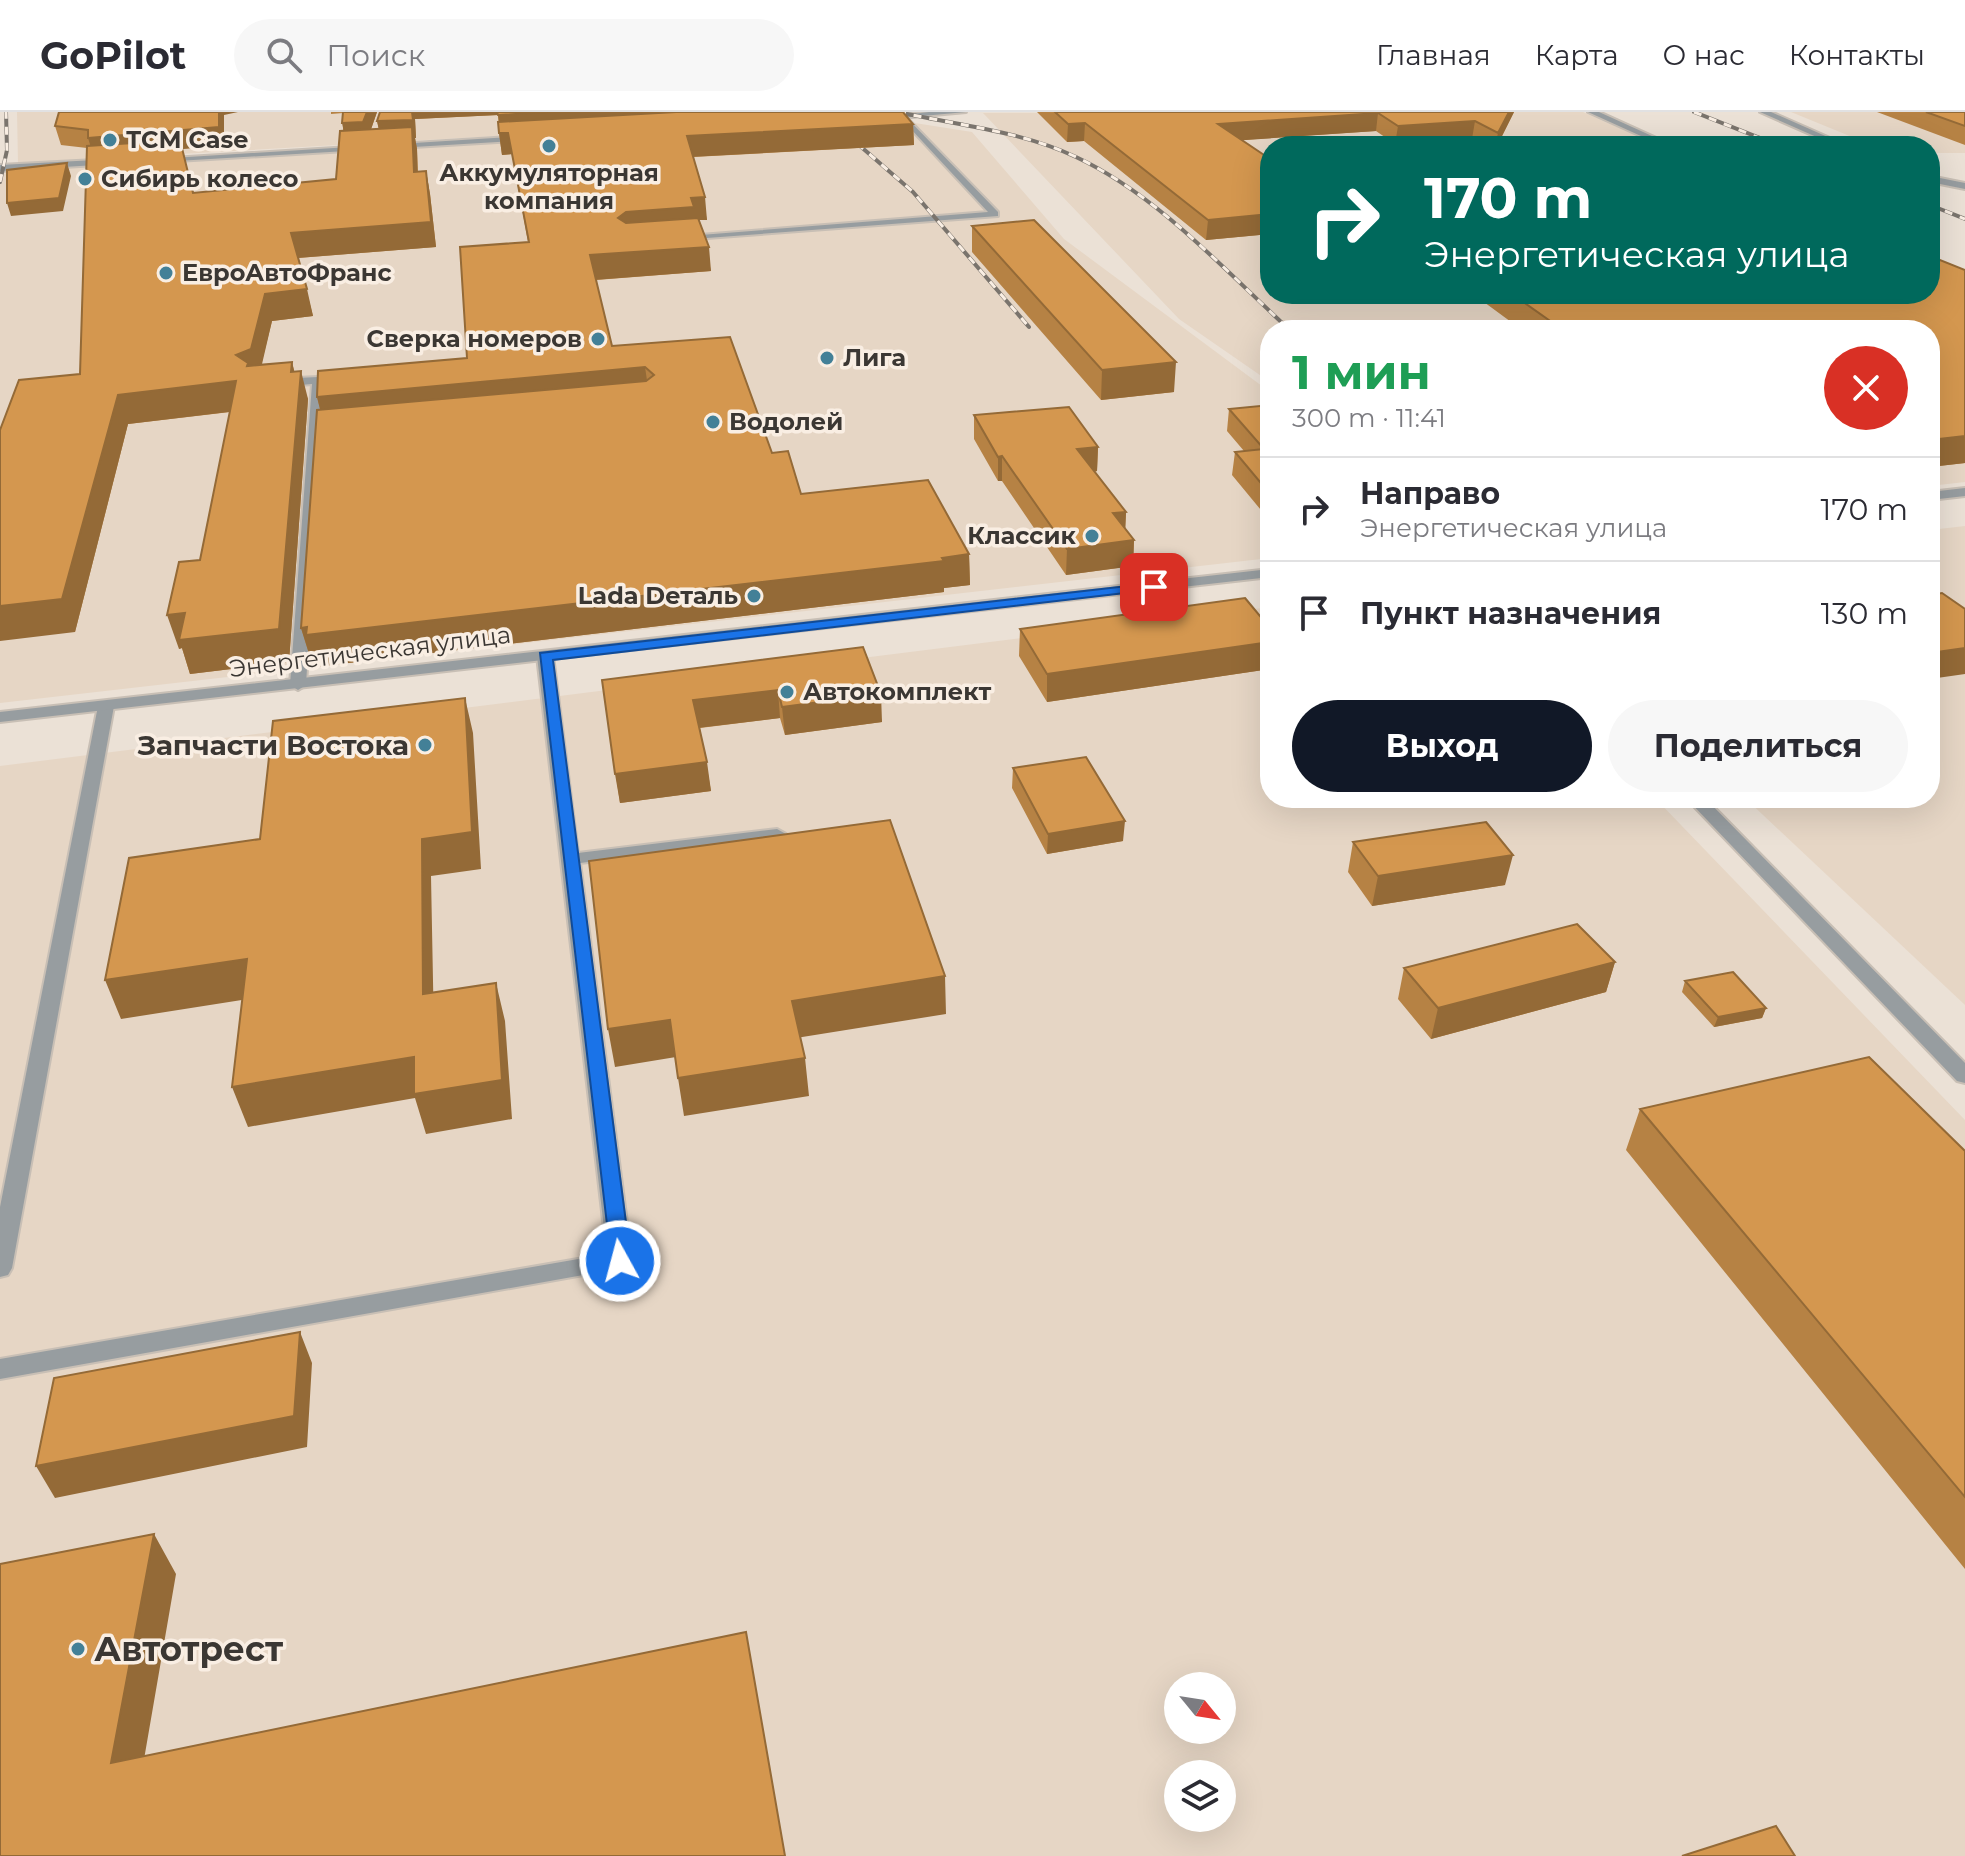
<!DOCTYPE html>
<html lang="ru">
<meta charset="utf-8">
<style>
body{margin:0;font-family:Montserrat,sans-serif;background:#f7f7f7;color:#2b2b33;height:100vh;display:flex;flex-direction:column;font-size:30px;white-space:nowrap}
*{box-sizing:border-box;margin:0}
p{font-size:26px;color:#7c7c81}
.icon{flex:none;width:44px;height:44px;fill:none;stroke:currentColor;stroke-width:2;stroke-linecap:round;stroke-linejoin:round}
.map{position:relative;flex:1;overflow:hidden}
.sheet{position:absolute;left:1260px;top:208px;width:680px;height:488px;display:flex;flex-direction:column;background:#fff;border-radius:32px;box-shadow:0 8px 32px #0002}
.sheet>*{flex:none}
.hud{position:absolute;left:1260px;top:24px;width:680px;height:168px;border-radius:32px;box-shadow:0 8px 32px #0002;background:#00695c;color:#fff;overflow:hidden}
.needle{width:52px;rotate:120deg}
.buttons{position:absolute;left:1164px;top:1560px;display:grid;gap:16px}
.buttons a{display:grid;place-items:center;width:72px;height:72px;border-radius:50%;background:#fff;box-shadow:0 8px 32px #0002;font-size:40px}
.pin{position:absolute;display:grid;place-items:center;width:68px;height:68px;color:#fff;margin:-34px;border-radius:16px;box-shadow:0 4px 12px #0006}
.me{position:absolute;width:88px;margin:-44px;rotate:353deg;stroke-linejoin:round;filter:drop-shadow(0 0 6px #0008)}
.turn{display:flex;align-items:center;gap:28px;height:168px;padding:0 32px;font-size:36px}
.turn .icon{width:104px;height:104px;stroke-width:2.5}
.turn b{display:block;font-size:56px;line-height:68px}
.round{display:grid;place-items:center;flex:none;width:84px;height:84px;border-radius:42px;background:#f7f7f7}
.head{display:flex;align-items:center;justify-content:space-between;height:136px;padding:0 32px}
h1{font-size:48px;font-weight:700;line-height:60px;color:#1e9e55}
.button{display:flex;gap:16px;margin-top:auto;padding:16px 32px}
.button a{flex:1;height:92px;border-radius:48px;background:#111827;color:#fff;font-size:32px;font-weight:700;line-height:92px;text-align:center}
.button a+a{background:#f7f7f7;color:#2b2b33}
ul{padding:0;list-style:none}
li{display:flex;align-items:center;gap:24px;height:104px;padding:0 32px;border-top:2px solid #e1e1e2}
li div{flex:1}
li b{display:block;font-size:30px}
li em{font-style:normal}
header{display:flex;align-items:center;gap:48px;box-sizing:border-box;height:112px;padding:0 40px;background:#fff;border-bottom:2px solid #e1e1e2}
header strong{font-size:38px}
nav{display:flex;gap:44px;margin-inline-start:auto;font-size:28px}
.search{width:560px;height:72px;background:#f7f7f7;display:flex;align-items:center;gap:20px;box-sizing:border-box;padding:0 28px;border-radius:44px;color:#7c7c81;font-size:30px}
.map>svg:first-child{display:block}
.built{fill:#e6d6c5;fill-rule:evenodd}
.lines{fill:none;stroke-linecap:round;stroke-linejoin:round}
.minor-casing{stroke:#c8bfb5;stroke-width:4}
.tertiary-casing{stroke:#c8bfb5;stroke-width:4}
.minor{fill:#979da0;fill-rule:evenodd}
.tertiary{fill:#979da0;fill-rule:evenodd}
.rail-casing{stroke:#7a746d;stroke-width:4}
.rail{stroke:#f9eee3;stroke-width:3;stroke-dasharray:8;stroke-linecap:butt}
.wall{fill:#b68244}
.shaded-wall{fill:#946a37}
.building{fill:#d4974f;stroke:#946a37;stroke-width:2}
.route{fill:#1a73e8;stroke:#114b97;stroke-width:2}
.poi-dot{fill:#438097;stroke:#f9eee3;stroke-width:3}
.labels{text-anchor:middle;stroke-width:7;stroke-linejoin:round;paint-order:stroke}
.far-poi-label{font-size:24px;font-weight:bold;fill:#3b3733;stroke:#f9eee3;text-anchor:start}
.far-street-label{font-size:24px;fill:#3b3733;stroke:#f9eee3}
.poi-label{font-size:28px;font-weight:bold;fill:#3b3733;stroke:#f9eee3;text-anchor:end}
.near-poi-label{font-size:34px;font-weight:bold;fill:#3b3733;stroke:#f9eee3;text-anchor:start}
</style>
<header>
<strong>GoPilot</strong>
<div class="search"><svg class="icon" aria-label="search" viewBox="0 0 24 24"><circle cx="10" cy="10" r="6"/><path d="M15 15l6 6"/></svg>Поиск</div>
<nav><a>Главная</a><a>Карта</a><a>О нас</a><a>Контакты</a></nav>
</header>
<div class="map">
<svg width="1965" height="1744" viewBox="0 0 1965 1744">
<rect width="100%" height="100%" fill="#ebe1d6"/>
<path class="built" d="M17,0H810L819,6L18,51Z
M1583,0L1659,34H1270V182H1930L1965,171V370L1930,374V218H1270V270L1179,207L983,1Z
M1791,0H1965V41H1930V34H1874Z
M902,9L972,20L1064,127L1270,280V446L0,591V62L59,55Z
M1965,414V893L1745,686H1930V418Z
M1270,495V686H1655L1965,1008V1744H0V654ZM1178,1574H1222V1618H1178ZM1178,1662H1222V1706H1178Z"/>
<g class="lines">
<g class="minor-casing">
<path id="minor" d="M897,2H903L998,100V104L680,128L675,125L988,100Z
M1930,64L1965,71V77L1930,70Z
M318,265L324,268L306,573L298,578L290,573L312,272L276,275L270,271L276,267Z
M545,539L553,544L578,741L777,717L786,722L777,727L580,751L632,1149L628,1155L0,1267V1247L607,1142L537,544Z
M106,589L114,594L12,1156L8,1163L0,1165V1095L98,594Z
M1686,686H1705L1965,951V971L1957,969Z"/>
</g>
<g class="tertiary-casing">
<path id="tertiary" d="M929,0H966L879,8L875,6Z
M1588,0H1599L1674,34H1663Z
M1760,0H1771L1848,34H1837Z
M527,24L530,28L160,50L156,47Z
M115,47L112,52L0,59V53Z
M1965,376V384L1930,388V380Z
M1270,457V465L0,610V600Z"/>
</g>
<use href="#minor" class="minor"/>
<use href="#tertiary" class="tertiary"/>
<g class="rail-casing">
<path id="rail" d="M821,0L913,80L1029,215
M898,0C957,13 1021,19 1076,45C1159,84 1224,158 1290,218
M1694,0L1780,34
M0,70L7,38L6,0
M1930,93L1965,107"/>
</g>
<use href="#rail" class="rail"/>
</g>
<path class="wall" d="M331,0H377L371,17H379L377,9L380,0L913,12L914,33L693,45L707,108H699L711,159L596,168L612,234L730,225L772,341L801,382L969,442L970,473L944,476V480L315,555L313,547L311,548L301,516L320,297L317,285L467,246L528,130L512,42L502,43L499,21L498,3L415,7L416,26H415L417,37L418,60L426,59L430,82L436,135L298,146L313,204L272,209L261,253L292,250L294,259L308,287L289,550L190,562L182,536L179,537L200,448L230,300L128,312L75,520L87,36L61,33L55,14L224,3V33L182,37L194,81L336,67L343,19V1L331,2Z
M1037,0H1514L1497,34H1485L1472,27L1395,32L1376,19L1242,28L1270,47V122L1206,128L1084,29L1067,30Z
M1877,0H1965V33Z
M972,114L1174,280L1101,288L972,140Z
M1965,158V351L1930,355V218H1522L1473,182H1930Z
M1270,293V409L1232,363L1235,340L1244,339L1227,319L1229,297Z
M974,303L1098,335L1097,359L1094,360L1126,400L1125,417L1134,428L1133,454L1066,463L1002,369H998L974,327Z
M1270,516V557L1047,590L1019,544L1020,517Z
M863,535L882,610L785,623L780,606L700,616L711,679L620,691L602,568Z
M1013,656L1123,729L1047,742L1012,676Z
M1353,730L1505,773L1372,794L1348,760Z
M1615,850L1606,880L1431,927L1398,887L1404,856Z
M1685,869L1766,896L1762,906L1714,915L1682,880Z
M1640,997L1965,1039V1457L1626,1038Z"/>
<path class="shaded-wall" d="M219,0H238L224,3V33L182,37L199,105L94,45L88,26Z
M367,0H377L367,29L346,30L342,11Z
M412,0H869L501,21L498,3L415,7L416,26H415L417,37L418,83L381,28L377,9Z
M1509,0H1514L1497,34H1495L1498,21Z
M1378,1L1376,19L1216,30L1218,12Z
M1475,9L1472,27L1395,32L1398,14Z
M1085,11L1084,29L1067,30L1068,12Z
M913,12L914,33L689,45L687,24Z
M499,21H508L512,42L502,43Z
M67,51L71,64L63,99L11,104L7,91Z
M426,59L430,82L436,135L297,146L291,121Z
M705,85L707,108H695L629,123L618,106L626,100L691,86Z
M1270,102V122L1206,128L1208,108Z
M709,135L711,159L593,168L590,143Z
M307,177L313,204L272,209L259,265L236,243L265,182Z
M292,250L299,278L301,259L308,287L289,550L190,562L182,536L179,537L167,503L185,501L291,260Z
M1176,250L1174,280L1101,288L1102,258Z
M645,255L649,282L324,313L317,285Z
M236,269L245,298L128,312L75,520L0,529V494L118,283Z
M1965,324V351L1930,355V328Z
M1098,335L1097,359L1076,361L1077,337Z
M1002,344V369H998V345Z
M1126,400L1125,425L1113,401Z
M1134,428L1133,454L1066,463L1067,437Z
M969,442L970,473L944,476V480L315,555L313,547L311,548L301,516Z
M1270,530V557L1047,590V562Z
M1965,536V562L1930,567V541Z
M778,578L780,606L697,616L693,588Z
M881,582L882,610L785,623L782,595Z
M465,586L473,621L481,757L431,764L434,921L423,882L422,727Z
M707,650L711,679L620,691L615,662Z
M1125,709L1123,729L1047,742L1048,722Z
M1513,743L1505,773L1372,794L1378,764Z
M247,847L260,885L121,907L105,868Z
M1615,850L1606,880L1431,927L1438,896Z
M945,864L946,902L796,926L792,889Z
M496,871L505,909L512,1007L426,1022L415,986L248,1015L232,975Z
M1766,896L1762,906L1714,915L1718,905Z
M670,908L676,945L615,955L608,917Z
M805,946L809,984L684,1004L678,966Z
M300,1220L312,1251L307,1335L55,1386L36,1354Z
M154,1422L176,1462L137,1688L111,1651Z"/>
<path class="building" d="M59,0H219V15L88,26V18L55,14Z
M343,0H367L363,10L342,11Z
M380,0H412L413,8L377,9Z
M497,0H547L498,3Z
M676,0H903L913,12L687,24L705,85L691,86L694,95L626,100L618,106L626,111L698,106L709,135L590,143L612,234L730,225L772,341L788,339L801,382L928,368L969,442L942,446L944,449L306,523L307,515L301,516L317,298L646,269L654,263L645,255L317,285L318,259L467,246L460,135L529,130L508,21H499L498,10Z
M1055,0H1509L1498,21L1475,9L1398,14L1378,1L1218,12L1270,47V102L1208,108L1085,11L1068,12Z
M1926,0H1965V14Z
M412,15L414,60L426,59L431,110L291,121L307,177L265,182L251,237L236,243L248,251L247,254L292,250L291,260L301,259L279,517L179,528L185,501L167,503L179,450L200,448L236,269L118,283L62,487L0,494V318L19,268L80,262L87,34L180,28L193,81L336,67L340,19Z
M67,51L59,86L7,91V58Z
M1034,108L1176,250L1102,258L972,114Z
M1930,146H1935L1965,158V324L1930,328V218H1563L1512,182H1930Z
M1270,293V382L1235,340L1264,337L1229,297Z
M1069,295L1098,335L1077,337L1126,400L1113,401L1134,428L1067,437L1002,344L998,345L974,303Z
M1942,481L1965,497V536L1930,541V483Z
M1245,486L1270,516V530L1047,562L1020,517Z
M863,535L881,582L782,595L778,578L693,588L707,650L615,662L602,568Z
M465,586L472,720L422,727L423,882L496,871L502,968L414,982V945L232,975L247,847L105,868L129,746L260,727L273,609Z
M1086,645L1125,709L1048,722L1013,656Z
M890,708L945,864L792,889L805,946L678,966L670,908L608,917L589,749Z
M1486,710L1513,743L1378,764L1353,730Z
M1577,812L1615,850L1438,896L1404,856Z
M1733,860L1766,896L1718,905L1685,869Z
M1869,945L1965,1039V1385L1640,997Z
M300,1220L294,1304L36,1354L54,1266Z
M154,1422L111,1651L746,1520L785,1744H0V1452Z
M1776,1714L1795,1744H1682Z"/>
<path class="route" d="M1154,471L1161,475L1159,477L553,548L631,1149L620,1157L612,1155L540,541Z"/>
<g class="poi-dot">
<circle cx="110" cy="28" r="8"/>
<circle cx="549" cy="34" r="8"/>
<circle cx="85" cy="67" r="8"/>
<circle cx="166" cy="161" r="8"/>
<circle cx="598" cy="227" r="8"/>
<circle cx="827" cy="246" r="8"/>
<circle cx="713" cy="310" r="8"/>
<circle cx="1092" cy="424" r="8"/>
<circle cx="754" cy="484" r="8"/>
<circle cx="787" cy="580" r="8"/>
<circle cx="425" cy="633" r="8"/>
<circle cx="78" cy="1537" r="8"/>
</g>
<g class="labels">
<g class="far-poi-label">
<text x="126" y="36">ТСМ Case</text>
<text x="549" y="69" text-anchor="middle">Аккумуляторная<tspan x="549" dy="28">компания</tspan></text>
<text x="101" y="75">Сибирь колесо</text>
<text x="182" y="169">ЕвроАвтоФранс</text>
<text x="582" y="235" text-anchor="end">Сверка номеров</text>
<text x="843" y="254">Лига</text>
<text x="729" y="318">Водолей</text>
<text x="1076" y="432" text-anchor="end">Классик</text>
<text x="738" y="492" text-anchor="end">Lada Dеталь</text>
<text x="803" y="588">Автокомплект</text>
</g>
<g class="far-street-label">
<text transform="translate(370 540) rotate(-7)" y="8">Энергетическая улица</text>
</g>
<g class="poi-label">
<text x="409" y="643">Запчасти Востока</text>
</g>
<g class="near-poi-label">
<text x="94" y="1549">Автотрест</text>
</g>
</g>
</svg>
<div class="buttons">
<a><svg class="needle" viewBox="-14 -14 28 28"><path d="M0-13l5 13h-10z" fill="#e53935"/><path d="M0 13l5-13h-10z" fill="#7c7c81"/></svg></a>
<a><svg class="icon" aria-label="layers" viewBox="0 0 24 24"><path d="M12 4l9 5-9 5-9-5zM3 14l9 5 9-5"/></svg></a>
</div>
<div class="pin" style="left:1154px;top:475px;background:#d93025"><svg class="icon" aria-label="arrive" viewBox="0 0 24 24"><path d="M6 21V4h12l-3 4 3 4H6"/></svg></div>
<svg class="me" style="left:620px;top:1149px" viewBox="-20 -20 40 40"><circle r="17" fill="#1a73e8" stroke="#fff" stroke-width="3"/><path d="M0-11L8 9 0 5-8 9z" fill="#fff"/></svg>
<div class="hud">
<div class="turn"><svg class="icon" aria-label="right" viewBox="0 0 24 24"><path d="M7 20v-9h11M14 6l5 5-5 5"/></svg><div><b>170 m</b>Энергетическая улица</div></div>
</div>
<section class="sheet">
<div class="head"><div><h1>1 мин</h1><p>300 m · 11:41</p></div><a class="round" style="background:#d93025;color:#fff"><svg class="icon" aria-label="close" viewBox="0 0 24 24"><path d="M6 6l12 12M18 6L6 18"/></svg></a></div>
<ul>
<li><svg class="icon" aria-label="right" viewBox="0 0 24 24"><path d="M7 20v-9h11M14 6l5 5-5 5"/></svg><div><b>Направо</b><p>Энергетическая улица</p></div><em>170 m</em></li>
<li><svg class="icon" aria-label="arrive" viewBox="0 0 24 24"><path d="M6 21V4h12l-3 4 3 4H6"/></svg><div><b>Пункт назначения</b></div><em>130 m</em></li>
</ul>
<div class="button"><a>Выход</a><a>Поделиться</a></div>
</section>
</div>
